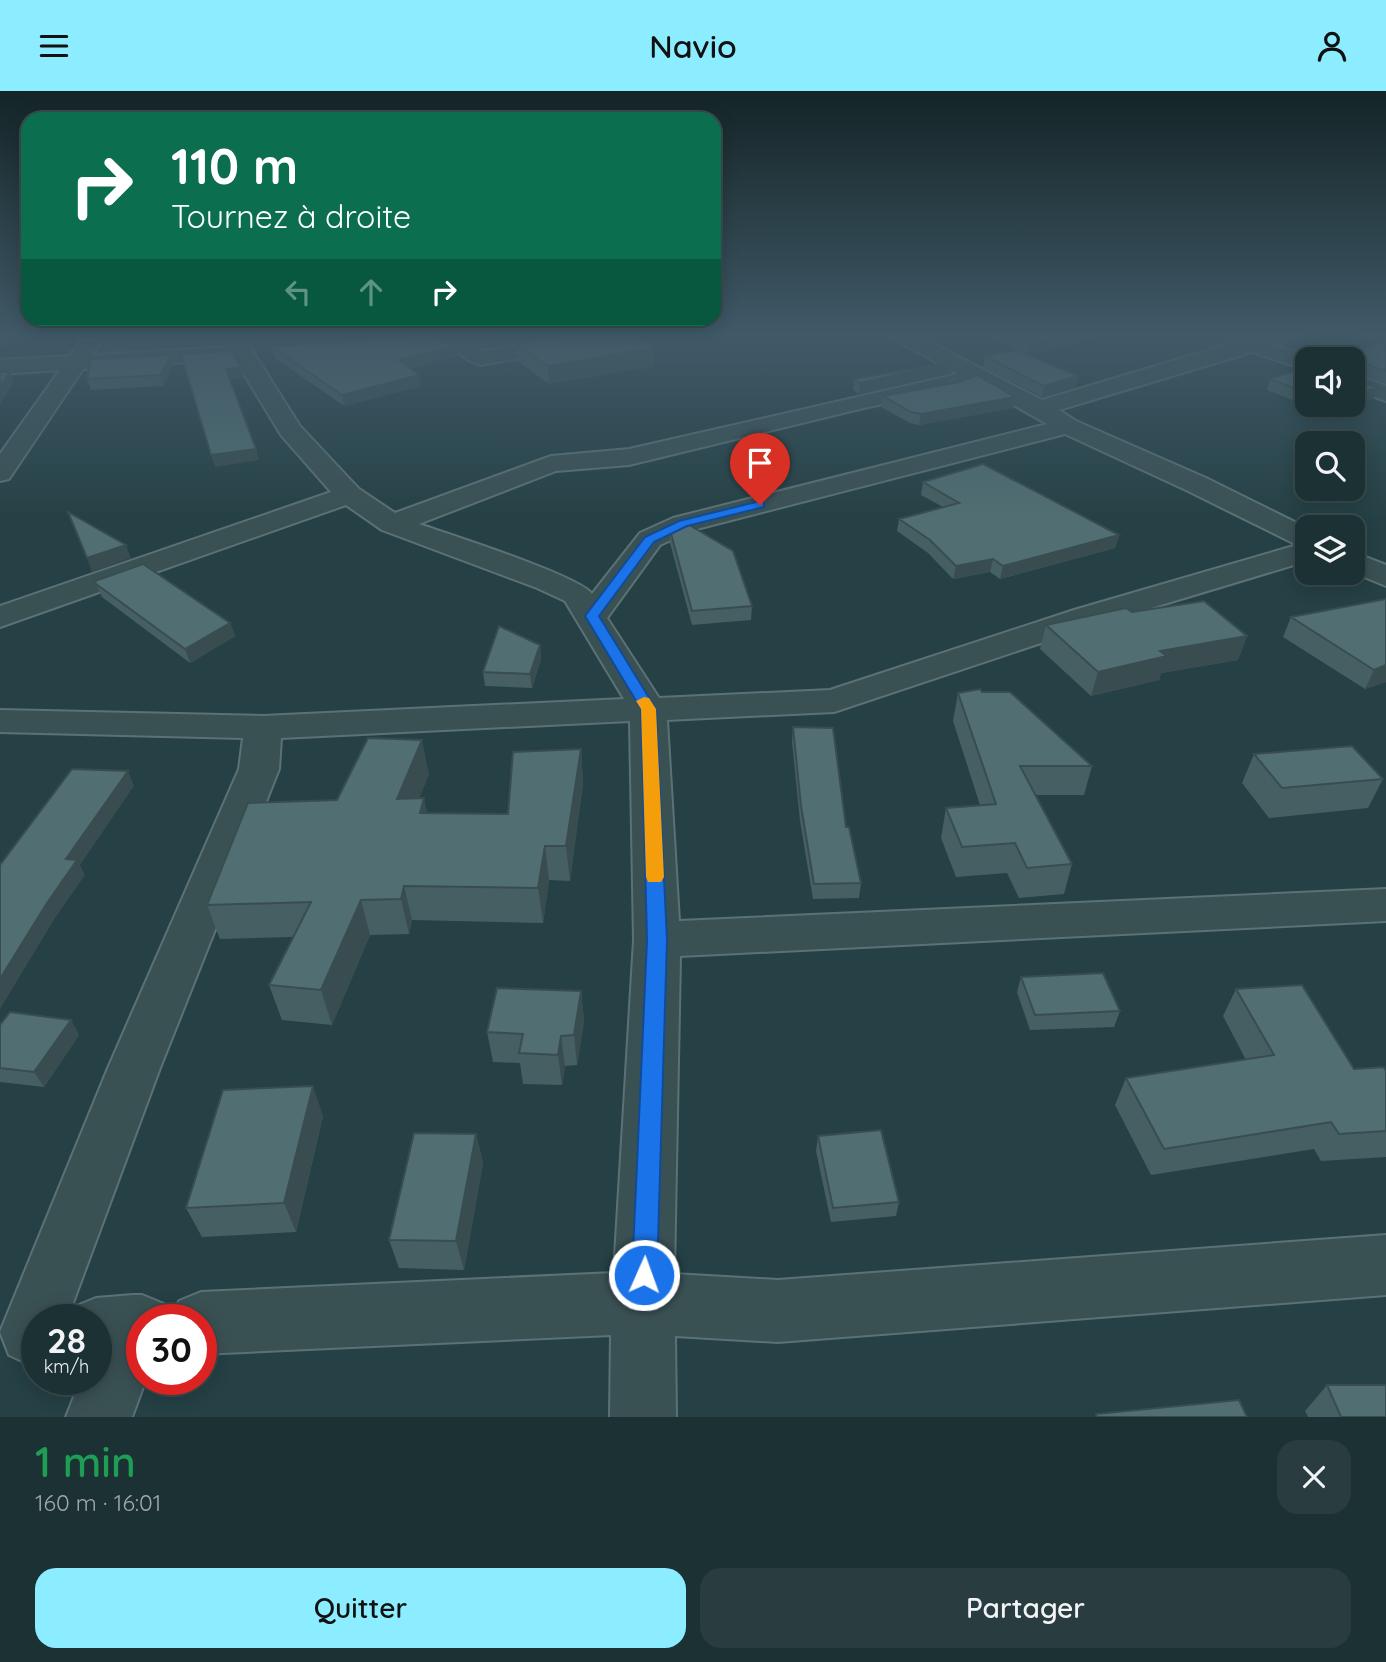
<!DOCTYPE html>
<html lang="fr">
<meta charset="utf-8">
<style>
body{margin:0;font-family:Quicksand,sans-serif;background:#293d40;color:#f1f3f6;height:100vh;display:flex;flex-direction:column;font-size:26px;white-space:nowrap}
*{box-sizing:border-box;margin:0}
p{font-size:23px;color:#a0a9ac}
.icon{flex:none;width:38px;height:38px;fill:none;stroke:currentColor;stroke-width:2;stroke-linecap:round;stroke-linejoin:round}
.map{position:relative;height:1326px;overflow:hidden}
.side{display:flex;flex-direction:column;background:#1c3134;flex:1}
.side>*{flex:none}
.hud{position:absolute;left:21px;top:21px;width:700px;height:214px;border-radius:21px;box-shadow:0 4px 18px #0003,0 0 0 2px #3a4c4f;background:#0b6e4f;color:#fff;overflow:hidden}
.buttons{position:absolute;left:1295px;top:256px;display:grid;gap:14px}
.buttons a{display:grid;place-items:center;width:70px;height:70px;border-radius:14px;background:#1c3134;box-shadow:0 4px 18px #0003,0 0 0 2px #3a4c4f;font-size:35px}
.speed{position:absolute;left:21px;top:1213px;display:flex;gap:14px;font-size:35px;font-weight:700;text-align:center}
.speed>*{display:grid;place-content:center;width:91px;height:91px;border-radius:50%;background:#1c3134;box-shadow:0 4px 18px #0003,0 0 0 2px #3a4c4f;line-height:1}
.speed small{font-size:18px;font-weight:400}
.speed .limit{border:10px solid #d22;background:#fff;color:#111}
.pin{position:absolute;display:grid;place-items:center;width:60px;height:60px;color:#fff;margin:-72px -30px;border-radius:50% 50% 50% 0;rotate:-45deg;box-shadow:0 0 7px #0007}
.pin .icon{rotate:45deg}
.me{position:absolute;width:77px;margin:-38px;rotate:2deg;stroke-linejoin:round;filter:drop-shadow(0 0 5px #0008)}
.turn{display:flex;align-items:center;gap:24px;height:147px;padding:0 35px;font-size:32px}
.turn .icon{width:91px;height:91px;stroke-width:2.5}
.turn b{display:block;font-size:49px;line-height:60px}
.lanes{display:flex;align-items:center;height:66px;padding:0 35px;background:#0003;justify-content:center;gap:35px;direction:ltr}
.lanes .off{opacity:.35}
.round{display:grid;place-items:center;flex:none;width:74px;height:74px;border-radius:21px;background:#293d40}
.summary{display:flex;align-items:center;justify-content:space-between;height:119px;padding:0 35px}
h1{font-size:42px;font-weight:600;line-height:52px;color:#1e9e55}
.primary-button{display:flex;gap:14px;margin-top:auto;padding:14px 35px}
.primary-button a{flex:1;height:80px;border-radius:21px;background:#8bedff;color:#111;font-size:28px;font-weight:600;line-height:80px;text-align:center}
.primary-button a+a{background:#293d40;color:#f1f3f6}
header{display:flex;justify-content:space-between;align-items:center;height:91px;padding:0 35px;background:#8bedff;color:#111;font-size:32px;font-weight:600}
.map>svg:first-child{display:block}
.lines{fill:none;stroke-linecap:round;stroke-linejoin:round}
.street-casing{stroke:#5c7175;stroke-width:4}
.street{fill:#3a5154;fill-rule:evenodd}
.wall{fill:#465f62}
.shaded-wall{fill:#394d50}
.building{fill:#516e72;stroke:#394d50;stroke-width:2}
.route{fill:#1a73e8;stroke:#114b97;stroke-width:2}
.slow{fill:#f59e0b}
</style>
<header><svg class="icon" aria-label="menu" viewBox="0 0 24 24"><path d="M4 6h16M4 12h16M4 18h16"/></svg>Navio<svg class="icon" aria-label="person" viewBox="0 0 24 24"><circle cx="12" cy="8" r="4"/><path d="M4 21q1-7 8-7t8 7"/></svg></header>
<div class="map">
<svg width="1386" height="1326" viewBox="0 0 1386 1326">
<rect width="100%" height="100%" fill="#254145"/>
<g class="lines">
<g class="street-casing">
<path id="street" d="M384,243H458L483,260L589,243H635L632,247L625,249L480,274L468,269L445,252L376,253L373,249L376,245Z
M889,243H914L1042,309L1243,249L1267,243H1298L1295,247L1274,254L1315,267L1307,268V279L1252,261L1059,319L1076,330L1206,387L1307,437V470L1098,533L834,621L667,629L679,830L1386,798V830L680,865L674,1183L778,1189L1386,1144V1204L778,1251L675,1245L676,1326H610L611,1244L201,1263V1228H171L179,1210L201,1201L614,1182L634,849L630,630L281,647L279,678L160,977L67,1228H37V1271L31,1274L9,1264L0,1241L108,977L239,678L243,647L0,641V619L263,625L624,608L565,510L537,497L382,439L346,414L0,536V515L331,401L281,344L235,268L83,278L9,388L0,390V363L60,279L0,283V269L69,265L81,250H95L99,254L92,264L242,255L250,256L300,335L359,398L395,422L551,365L629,358L958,283L892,247ZM975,292L1047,333L673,427L640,442L592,503C580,485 448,443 419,433L556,380L629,374L868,316L957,299ZM1065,343L1186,399L1297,454L1074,519L830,599L659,607L607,527L660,454L693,439Z
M1353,283L1386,295V310L1353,298Z
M1353,461L1386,474V495L1352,481Z
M133,1204H142L164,1213L171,1228H142V1288H146L132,1326H66L81,1288H96V1228H68L74,1216L96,1207Z"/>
</g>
<use href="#street" class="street"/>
</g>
<path class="wall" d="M459,243H637L654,257V275L549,293L518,270L516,252L549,247L484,257Z
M982,243H1108L1028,264Z
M1386,250V293L1355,281V288L1378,297L1374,308L1353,313V268Z
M272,256L457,265L410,278L421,295L344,315L275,267Z
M985,265L1076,296L1042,306L983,276Z
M174,274L163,295L91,299L87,288Z
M1307,276V313H1352L1322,320L1267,299L1270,288Z
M951,282L859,303L853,299L854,288Z
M883,305L1015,306L1013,317L919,334L910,332L881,316Z
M923,391L1119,444L1115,457L1000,488L990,481L953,488L928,462L897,440L899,428L943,416L921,404Z
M670,439L752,515L751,529L692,534L670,452Z
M95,490L230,532L235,545L190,572L102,506Z
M1386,508V591L1365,598L1283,546L1291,526Z
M1132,521L1247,545L1238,569L1161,582L1159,589L1091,605L1040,558L1046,534Z
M540,554L541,568L532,597L485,595L483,581Z
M982,601L1092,675L1084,704H1036L1072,773L1064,803L1019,807L1007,782L956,786L941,747L946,717L980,714L953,630L958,602Z
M793,636L846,736L861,792L859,807L813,808L800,730L792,651Z
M581,658L583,692L570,790L549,789L543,832L412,829L409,843L370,844L332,934L282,929L269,894L293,846L220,848L207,814L337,709L429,683L419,707L427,723H508Z
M1254,663L1383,688L1368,717L1269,727L1242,692Z
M1021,886L1120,920L1114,936L1030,939L1017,901Z
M1236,898L1354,978L1386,980V1066L1321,1070L1314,1058L1151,1084L1115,1014L1126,987L1246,969L1223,925Z
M581,900L584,930L577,974L565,975L562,994L523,993L520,972L493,971L487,941Z
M71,929L79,944L44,996L0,991V934Z
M323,1025L296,1141L202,1146L186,1117Z
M476,1043L483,1072L464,1179L399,1177L389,1149Z
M818,1045L899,1111L896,1125L831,1131L816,1060Z
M1327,1294L1386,1326H1308L1305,1320Z"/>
<path class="shaded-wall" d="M0,243H15L0,256Z
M206,243H352L102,261L99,250Z
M509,243H575L484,257L482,247Z
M1071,243H1108L1028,264L1030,253Z
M456,255L457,265L401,280L399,269Z
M654,257V275L549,293L547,275Z
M171,264L174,274L163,295L160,284Z
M952,271L951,282L859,303L860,292Z
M241,276L244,287L229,289L226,278Z
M10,281L14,291L0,313V295Z
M419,284L421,295L344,315L342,304Z
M1078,285L1076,296L1042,306L1044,295Z
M1378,297L1374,308L1353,313V303Z
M1015,306L1013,317L919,334L921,323Z
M1324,313H1352L1322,320Z
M256,358L259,369L215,376L211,364Z
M1119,444L1115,457L1000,488L1003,475Z
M126,454L131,467L92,481L87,467Z
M993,468L990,481L953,488L956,475Z
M230,532L235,545L190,572L185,558Z
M1247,545L1238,569L1161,582L1159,589L1091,605L1098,581L1160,560Z
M540,554L541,568L532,597L530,583Z
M1386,574V591L1365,598L1374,579Z
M422,649L429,683L405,742L397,708Z
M581,658L583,692L570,790L566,755Z
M128,680L134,695L80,774L85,784L55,827L0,918V888L47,812L66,768Z
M424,707L431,741L420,722Z
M545,755L549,789L543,832L538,797Z
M404,795L412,829L409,843L401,808Z
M361,809L370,844L332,934L321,899Z
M581,900L584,930L577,974L574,944Z
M71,929L79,944L44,996L34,981Z
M561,945L565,975L562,994L558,964Z
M313,995L323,1025L296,1141L284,1112Z
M476,1043L483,1072L464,1179L456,1150Z"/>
<path class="building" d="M105,243H206L99,250Z
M429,243L456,255L399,269L419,284L342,304L272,256Z
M475,243H509L482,247Z
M573,243H637L654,257L547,275L516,252Z
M1007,243H1071L1030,253Z
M1386,250V280L1358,270L1354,272L1355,288L1378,297L1353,303V268H1332Z
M1016,259L1078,285L1044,295L985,265Z
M231,260L241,276L226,278L256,358L211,364L181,263Z
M171,264L160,284L87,288L91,268Z
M952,271L860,292L854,288Z
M1307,276V302L1270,288Z
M0,281H10L0,295Z
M977,284L1015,306L921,323L911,321L883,305L959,291Z
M983,373L1119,444L1003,475L993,468L956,475L930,449L899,428L959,412L923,391Z
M68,421L126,454L87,467Z
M686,432L733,460L752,515L692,520L670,439Z
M143,473L230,532L185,558L96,493L95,490Z
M1386,508V574L1374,579L1291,526Z
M1204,510L1247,545L1160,560L1167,565L1098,581L1046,534L1126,517L1132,521Z
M499,535L540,554L530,583L483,581Z
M980,598L982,601H1010L1092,675H1020L1072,773L1027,777L1015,752L962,756L946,717L996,713L958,602Z
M793,636L833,637L846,736H849L861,792L814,793L801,715Z
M368,647L422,649L397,708L424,707L420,722L508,723L513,661L581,658L566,755H545L538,797L404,795L401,808L361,809L321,899L269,894L311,811L207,814L248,712L337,709Z
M1352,655L1383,688L1282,697L1254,663Z
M72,678L128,680L66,768L77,769L47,812L0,888V774Z
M1103,882L1120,920L1035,924L1021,886Z
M1302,894L1354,978L1384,976L1386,980V1040L1339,1043L1331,1031L1164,1058L1126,987L1274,964L1236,898Z
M497,897L581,900L574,944L561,945L558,964L519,962L523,943L487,941Z
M10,921L71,929L34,981L0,977V934Z
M313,995L284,1112L186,1117L223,999Z
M881,1039L899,1111L833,1117L818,1045Z
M414,1042L476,1043L456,1150L389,1149Z
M1327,1294H1386V1326H1341Z
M1239,1309L1247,1326H1097L1096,1323Z"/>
<linearGradient id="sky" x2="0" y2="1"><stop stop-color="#142426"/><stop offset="0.57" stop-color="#405a68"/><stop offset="1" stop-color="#405a68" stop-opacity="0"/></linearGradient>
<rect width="1386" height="428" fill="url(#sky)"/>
<path class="route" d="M760,410L764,411V416L687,435L654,451L599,525L656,618L667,849L657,1184L653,1193L644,1196L635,1193L632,1184L647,849L641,618L585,525L645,446L679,430Z"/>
<path class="slow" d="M644,606L649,607L656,618L664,786L661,791H648L646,786L641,618L636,610Z"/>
</svg>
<div class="buttons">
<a><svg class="icon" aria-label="sound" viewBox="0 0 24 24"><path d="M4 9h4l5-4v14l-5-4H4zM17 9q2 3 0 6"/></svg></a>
<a><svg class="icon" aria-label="search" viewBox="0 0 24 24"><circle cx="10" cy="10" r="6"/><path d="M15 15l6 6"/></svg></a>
<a><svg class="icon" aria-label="layers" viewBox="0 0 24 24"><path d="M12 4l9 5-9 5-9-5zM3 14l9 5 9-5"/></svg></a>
</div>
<div class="speed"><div>28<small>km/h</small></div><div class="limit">30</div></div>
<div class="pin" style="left:760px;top:414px;background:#d93025"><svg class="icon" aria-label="arrive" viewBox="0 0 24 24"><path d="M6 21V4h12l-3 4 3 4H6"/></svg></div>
<svg class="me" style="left:644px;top:1184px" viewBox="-20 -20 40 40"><circle r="17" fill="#1a73e8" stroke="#fff" stroke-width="3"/><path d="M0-11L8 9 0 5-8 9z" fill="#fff"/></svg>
<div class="hud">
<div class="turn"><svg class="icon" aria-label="right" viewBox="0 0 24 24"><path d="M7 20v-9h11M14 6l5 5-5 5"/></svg><div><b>110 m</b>Tournez à droite</div></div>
<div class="lanes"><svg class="icon off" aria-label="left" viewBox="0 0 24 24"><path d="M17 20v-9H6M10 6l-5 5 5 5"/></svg><svg class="icon off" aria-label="ahead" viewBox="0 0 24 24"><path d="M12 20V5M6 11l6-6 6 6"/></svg><svg class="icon" aria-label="right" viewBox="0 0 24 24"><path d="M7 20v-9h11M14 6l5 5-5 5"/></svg></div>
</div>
</div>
<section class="side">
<div class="summary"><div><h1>1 min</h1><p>160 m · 16:01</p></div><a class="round"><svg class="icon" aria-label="close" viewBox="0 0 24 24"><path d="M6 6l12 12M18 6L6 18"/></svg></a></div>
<div class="primary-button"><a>Quitter</a><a>Partager</a></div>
</section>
